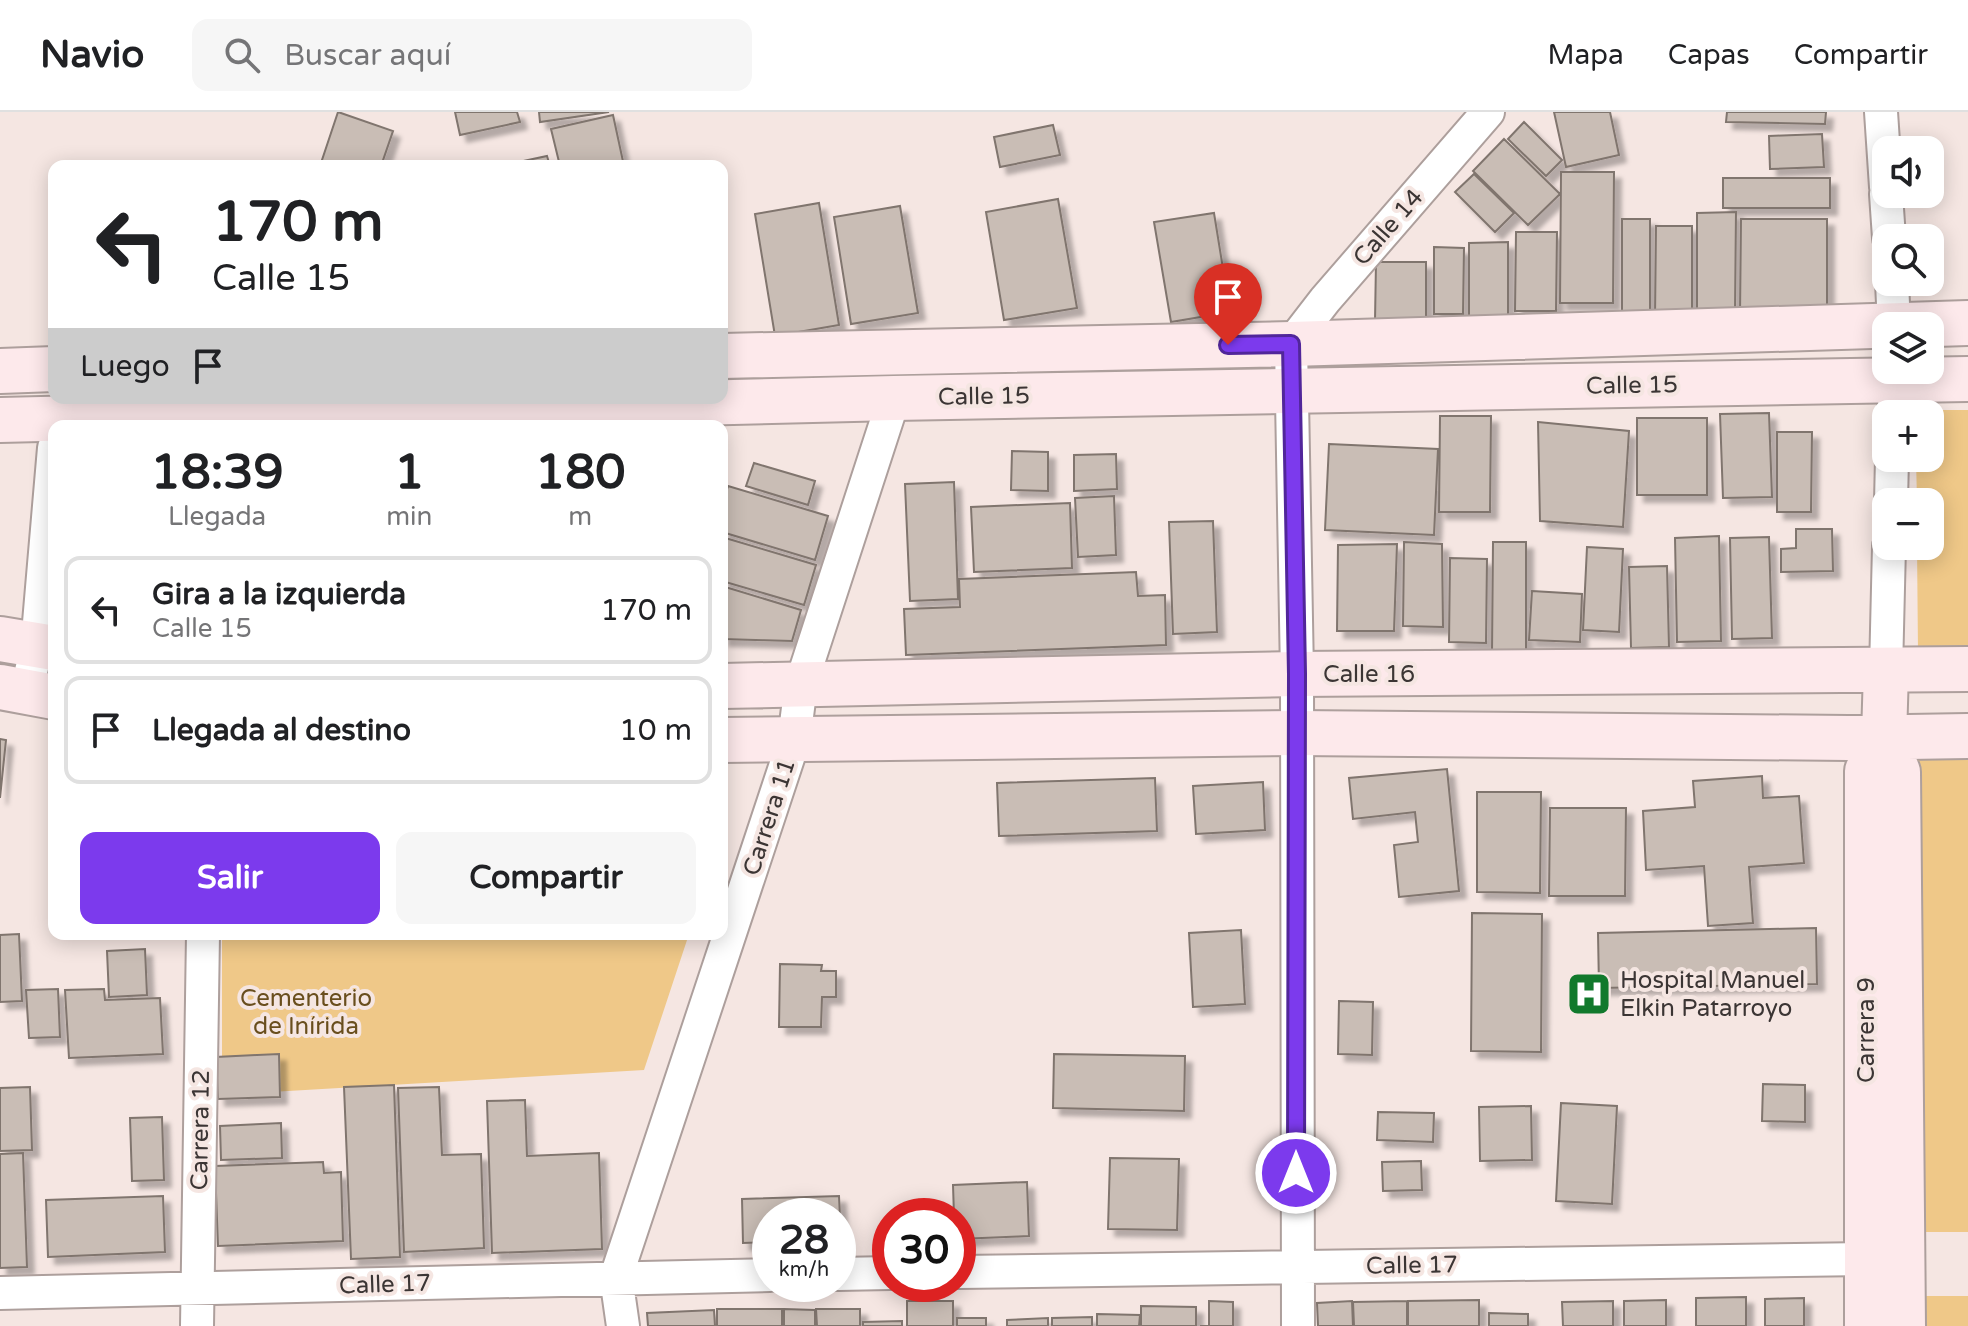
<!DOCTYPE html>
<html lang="es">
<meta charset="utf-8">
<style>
body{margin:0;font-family:"Varela Round",sans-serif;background:#f6f6f6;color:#202124;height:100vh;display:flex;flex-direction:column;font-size:30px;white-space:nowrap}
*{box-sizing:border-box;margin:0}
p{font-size:26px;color:#757577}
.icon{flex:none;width:44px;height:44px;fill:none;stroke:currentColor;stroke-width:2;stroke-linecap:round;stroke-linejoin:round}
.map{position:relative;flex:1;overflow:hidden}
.side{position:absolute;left:48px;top:308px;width:680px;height:520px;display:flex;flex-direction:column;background:#fff;border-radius:16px;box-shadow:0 4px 20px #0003}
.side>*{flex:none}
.guide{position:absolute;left:48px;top:48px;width:680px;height:244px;border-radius:16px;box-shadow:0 4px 20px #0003;background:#fff;color:#202124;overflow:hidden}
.fabs{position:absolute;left:1872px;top:24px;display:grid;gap:16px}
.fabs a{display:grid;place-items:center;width:72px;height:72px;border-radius:16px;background:#fff;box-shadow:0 4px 20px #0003;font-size:40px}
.speed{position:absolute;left:752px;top:1086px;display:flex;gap:16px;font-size:40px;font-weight:700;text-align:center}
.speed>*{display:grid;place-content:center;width:104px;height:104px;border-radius:50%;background:#fff;box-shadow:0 4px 20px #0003;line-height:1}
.speed small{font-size:20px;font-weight:400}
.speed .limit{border:12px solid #d22;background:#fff;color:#111}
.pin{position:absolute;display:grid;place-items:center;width:68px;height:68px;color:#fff;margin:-82px -34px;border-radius:50% 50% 50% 0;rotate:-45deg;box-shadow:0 0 8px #0007}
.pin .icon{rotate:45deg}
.me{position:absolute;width:88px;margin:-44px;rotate:0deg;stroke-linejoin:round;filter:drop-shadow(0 0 6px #0008)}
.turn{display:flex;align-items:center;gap:28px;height:168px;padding:0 32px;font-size:36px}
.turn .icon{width:104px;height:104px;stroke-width:2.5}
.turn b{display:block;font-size:56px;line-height:68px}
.then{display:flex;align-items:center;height:76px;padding:0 32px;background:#0003;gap:16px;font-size:30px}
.eta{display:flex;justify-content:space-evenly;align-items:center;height:136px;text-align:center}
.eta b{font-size:48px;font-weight:800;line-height:56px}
.primary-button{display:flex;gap:16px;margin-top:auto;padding:16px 32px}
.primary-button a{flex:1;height:92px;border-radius:16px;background:#7c3aed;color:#fff;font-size:32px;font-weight:800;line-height:92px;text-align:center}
.primary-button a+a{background:#f6f6f6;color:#202124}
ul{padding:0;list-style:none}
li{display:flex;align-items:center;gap:24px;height:108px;margin:0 16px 12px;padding:0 16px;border:4px solid #e0e0e0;border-radius:16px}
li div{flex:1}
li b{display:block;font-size:30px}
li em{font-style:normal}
header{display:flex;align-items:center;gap:48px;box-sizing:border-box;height:112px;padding:0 40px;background:#fff;border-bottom:2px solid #e0e0e0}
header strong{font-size:38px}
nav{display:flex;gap:44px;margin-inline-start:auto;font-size:28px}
.search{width:560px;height:72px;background:#f6f6f6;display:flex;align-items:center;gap:20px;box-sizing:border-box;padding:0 28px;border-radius:16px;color:#757577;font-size:30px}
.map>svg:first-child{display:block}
.green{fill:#efc888}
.building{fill:#c9bdb5;stroke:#80756e;stroke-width:2;filter:url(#shadow)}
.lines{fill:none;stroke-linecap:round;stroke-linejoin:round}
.street-casing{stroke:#ad9f9c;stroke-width:36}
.secondary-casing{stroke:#ad9f9c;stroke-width:48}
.street{stroke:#fff;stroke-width:32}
.secondary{stroke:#fde9eb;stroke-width:44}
.route-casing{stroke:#51269a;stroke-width:20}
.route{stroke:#7c3aed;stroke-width:14}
.labels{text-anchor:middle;stroke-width:8;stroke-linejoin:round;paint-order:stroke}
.street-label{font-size:24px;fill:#3b3534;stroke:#f5e6e2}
.poi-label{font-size:24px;fill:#3b3534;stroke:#f5e6e2;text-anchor:start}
.park-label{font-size:24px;fill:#694e1d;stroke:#f5e6e2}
</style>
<header>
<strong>Navio</strong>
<div class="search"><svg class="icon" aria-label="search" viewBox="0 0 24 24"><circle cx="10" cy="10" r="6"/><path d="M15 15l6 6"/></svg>Buscar aquí</div>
<nav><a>Mapa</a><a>Capas</a><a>Compartir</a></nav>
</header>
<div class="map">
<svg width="1968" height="1214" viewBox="0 0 1968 1214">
<defs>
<filter id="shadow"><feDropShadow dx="7" dy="7" stdDeviation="2" flood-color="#0004"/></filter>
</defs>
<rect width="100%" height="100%" fill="#f5e6e2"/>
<path class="green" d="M1916,298H1968V540H1918L1917,434H1930V390H1917L1916,346H1930V302H1916Z
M1917,643H1968V1120H1925Z
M222,822H689L644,958L222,983Z
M1920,1184H1968V1214H1921Z"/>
<path class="building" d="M338,0L393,19L381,54H320Z
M455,0H517L520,10L460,23Z
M539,0H609L540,10Z
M1554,0H1610L1619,43L1566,55Z
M1727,0H1826L1825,12L1726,10Z
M613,3L624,54H560L551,17Z
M1524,10L1562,48L1546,64L1508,27Z
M1053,13L1060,43L1000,55L994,25Z
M1822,22L1824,55L1770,57L1769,24Z
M1504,27L1560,82L1528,113L1473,59Z
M547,44L550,54H500Z
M1561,60H1614L1613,191H1560Z
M1474,62L1514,101L1495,120L1455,80Z
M1723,66H1830V96H1723Z
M1058,87L1077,196L1004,208L986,100Z
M819,91L839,213L775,224L755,102Z
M900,94L918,201L851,212L834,105Z
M1736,100L1735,199H1697V101Z
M1214,101L1230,200L1171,210L1154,110Z
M1622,107H1650V203L1622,202Z
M1741,107H1827V203L1740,202Z
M1656,114H1692V205H1655Z
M1516,120H1557L1556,199H1515Z
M1508,130V204H1469V131Z
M1434,135L1464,136L1463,202H1434Z
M1376,150H1426V209H1375Z
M1769,301L1772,385L1723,386L1720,302Z
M1440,304H1491L1490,400H1439Z
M1637,306H1707V383H1637Z
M1538,310L1629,319L1623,415L1540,409Z
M1777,320H1812L1811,400H1777Z
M1329,332L1438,337L1434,423L1325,418Z
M1012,339L1048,340V379L1011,378Z
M1116,342L1117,377L1074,379V343Z
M754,351L815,369L808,393L746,374Z
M954,370L958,487L910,489L905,372Z
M728,374L828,404L815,448L722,420V394Z
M1114,384L1116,443L1078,445L1075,386Z
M1070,391L1072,456L974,460L971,395Z
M1213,409L1217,520L1173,522L1169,410Z
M1796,417H1832L1833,459L1781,460V437L1796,436Z
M1719,424L1721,529L1677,530L1675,426Z
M722,425L816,453L804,493L722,469Z
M1769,425L1772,526L1732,527L1730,426Z
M1404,430L1442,432L1443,515L1403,514Z
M1493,430H1526V540H1492Z
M1397,432L1394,519H1337L1338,433Z
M1587,435L1623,437L1619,520L1583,518Z
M1450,446L1487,447L1486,531L1449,530Z
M1667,454L1669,535L1631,536L1629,455Z
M1136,460L1138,484L1165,483L1166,533L906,543L904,497L960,495L959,467Z
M722,474L801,498L792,529L722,527Z
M1532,479L1582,482L1580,530L1529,528Z
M0,627L6,628L0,686Z
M1447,657L1459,779L1399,785L1394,733L1418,730L1415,700L1353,707L1349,666Z
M1762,664L1763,686L1799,684L1804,751L1749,755L1753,811L1708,814L1704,754L1646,758L1643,699L1695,695L1693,669Z
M1155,666L1157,719L999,724L997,671Z
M1263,670L1265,718L1196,722L1193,674Z
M1477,680H1541L1540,781L1477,780Z
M1550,696H1626L1625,784H1549Z
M1472,801L1542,802L1541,940L1471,939Z
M1816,816L1817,872L1599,876L1598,821Z
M1241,818L1245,892L1193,895L1189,821Z
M19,822L22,889L0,890V823Z
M145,837L147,883L109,885L107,839Z
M780,852L822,853L821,859H836V885H822L821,915H779Z
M58,877L60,925L29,926L26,878Z
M104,877L105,888L160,886L163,942L69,946L65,878Z
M1339,889L1373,890L1372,943L1338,942Z
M279,942L280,985L218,987L216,945Z
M1054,942L1185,944L1184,999L1053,996Z
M1763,972L1805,973V1010L1762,1009Z
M394,973L400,1145L351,1147L344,975Z
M30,975L32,1038L0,1039V976Z
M439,975L442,1043L481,1042L484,1136L404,1140L398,976Z
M525,988L527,1044L599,1041L602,1137L492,1141L487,989Z
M1561,991L1617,994L1612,1092L1556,1089Z
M1531,994L1532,1048L1480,1049L1479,995Z
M1378,1000L1434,1001L1433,1030L1377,1028Z
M162,1005L164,1068L132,1069L130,1006Z
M281,1011L282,1046L221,1048L220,1014Z
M23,1041L27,1155L0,1156V1042Z
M1110,1046L1179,1047L1177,1118L1108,1117Z
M1421,1049L1422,1078L1383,1079L1382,1050Z
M323,1050L324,1061L341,1060L343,1129L218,1134L215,1054Z
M1027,1070L1029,1124L958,1127V1104H954L953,1073Z
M163,1084L165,1140L48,1145L46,1088Z
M839,1084L841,1127L838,1128V1104H770V1130L743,1131L742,1087Z
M1746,1185V1214H1696V1186Z
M1804,1186V1214H1765V1187Z
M1479,1188V1214H1408V1189Z
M1666,1188V1214H1624V1189Z
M907,1189H953V1214H907Z
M1209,1189L1233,1190V1214H1200H1209Z
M1352,1189L1353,1214H1318L1317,1191Z
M1407,1189V1214H1354L1353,1190Z
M1613,1189V1214H1563L1562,1190Z
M1141,1194L1196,1195V1214H1141Z
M717,1197H782V1214H717Z
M784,1197L815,1198V1214H784Z
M816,1197H860V1214H817Z
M714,1198L715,1214H648L647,1201Z
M1489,1201L1528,1202V1214H1489Z
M1097,1202L1140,1203L1139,1214H1097Z
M1092,1205V1214H1052V1206Z
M957,1206H986V1214H957Z
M1048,1206V1214H1007V1208Z
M902,1209V1214H863V1210Z"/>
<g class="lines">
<g class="street-casing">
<path id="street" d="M1881,0L1886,75
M1886,82L1889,126
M1892,170L1894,214
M1894,302L1895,258
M1891,390L1892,346
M1886,559L1889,434
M26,581L37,534L54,336
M958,1160L1866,1147
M838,1162L890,1161
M0,1181L770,1163
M197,1214L203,822
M623,1214L616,1165L794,628L801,572L894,286
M1298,1214L1297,562L1291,232L1325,188L1488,0"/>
</g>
<g class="secondary-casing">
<path id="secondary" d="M722,244L1291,232L1968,211
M0,259L54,257
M0,308L894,286L1968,267
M0,527L54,536
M722,574L1297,562L1968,557
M0,575L54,585
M1884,625L1898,660L1903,1214
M722,628L1296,621L1848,626L1968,624
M1867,1214V659L1884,625L1886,559"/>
</g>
<use href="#street" class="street"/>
<use href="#secondary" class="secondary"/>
</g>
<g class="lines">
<g class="route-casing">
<path id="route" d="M1228,233L1291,232L1297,562L1296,1061"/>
</g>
<use href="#route" class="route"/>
</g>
<defs>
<g id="hospital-square" transform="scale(2.3)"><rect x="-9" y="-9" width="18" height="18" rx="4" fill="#11792c" stroke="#f5e6e2"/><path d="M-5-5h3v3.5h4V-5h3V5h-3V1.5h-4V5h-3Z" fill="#fff"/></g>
</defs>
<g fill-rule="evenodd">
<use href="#hospital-square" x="1589" y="882"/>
</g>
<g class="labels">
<g class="street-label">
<text transform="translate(1388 115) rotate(-49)" y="8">Calle 14</text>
<text transform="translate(1632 273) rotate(-1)" y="8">Calle 15</text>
<text transform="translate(984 284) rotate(-1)" y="8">Calle 15</text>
<text x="1369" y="570">Calle 16</text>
<text transform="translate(769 705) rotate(-72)" y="8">Carrera 11</text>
<text transform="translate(1866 918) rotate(-90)" y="8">Carrera 9</text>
<text transform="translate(200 1018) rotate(-89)" y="8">Carrera 12</text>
<text transform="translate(1412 1153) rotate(-1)" y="8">Calle 17</text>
<text transform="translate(385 1172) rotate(-2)" y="8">Calle 17</text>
</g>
<g class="poi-label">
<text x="1620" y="876">Hospital Manuel<tspan x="1620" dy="28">Elkin Patarroyo</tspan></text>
</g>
<g class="park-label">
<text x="306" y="894">Cementerio<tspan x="306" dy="28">de Inírida</tspan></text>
</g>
</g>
</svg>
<div class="fabs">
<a><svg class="icon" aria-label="sound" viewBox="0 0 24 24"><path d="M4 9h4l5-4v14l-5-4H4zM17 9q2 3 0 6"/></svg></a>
<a><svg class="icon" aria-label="search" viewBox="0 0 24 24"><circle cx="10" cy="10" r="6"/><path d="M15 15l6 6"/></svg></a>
<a><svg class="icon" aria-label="layers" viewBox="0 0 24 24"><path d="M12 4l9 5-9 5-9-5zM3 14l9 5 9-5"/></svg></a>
<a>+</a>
<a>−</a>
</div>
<div class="speed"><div>28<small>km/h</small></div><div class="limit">30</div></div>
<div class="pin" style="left:1228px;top:233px;background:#d93025"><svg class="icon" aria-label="arrive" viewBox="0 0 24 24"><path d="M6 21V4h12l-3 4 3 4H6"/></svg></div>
<svg class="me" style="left:1296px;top:1061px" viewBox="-20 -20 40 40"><circle r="17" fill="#7c3aed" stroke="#fff" stroke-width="3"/><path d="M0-11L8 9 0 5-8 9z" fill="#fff"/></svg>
<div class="guide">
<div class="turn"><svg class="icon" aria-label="left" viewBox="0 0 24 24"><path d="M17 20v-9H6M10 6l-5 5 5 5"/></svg><div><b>170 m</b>Calle 15</div></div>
<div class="then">Luego<svg class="icon" aria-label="arrive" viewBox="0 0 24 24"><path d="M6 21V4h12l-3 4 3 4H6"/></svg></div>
</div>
<section class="side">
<div class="eta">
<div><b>18:39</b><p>Llegada</p></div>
<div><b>1</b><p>min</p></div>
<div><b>180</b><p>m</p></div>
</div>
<ul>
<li><svg class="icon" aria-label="left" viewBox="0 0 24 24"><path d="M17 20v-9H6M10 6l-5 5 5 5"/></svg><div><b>Gira a la izquierda</b><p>Calle 15</p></div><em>170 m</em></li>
<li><svg class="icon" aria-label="arrive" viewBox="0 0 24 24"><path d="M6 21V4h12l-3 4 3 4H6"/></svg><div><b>Llegada al destino</b></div><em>10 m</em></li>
</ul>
<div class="primary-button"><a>Salir</a><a>Compartir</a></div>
</section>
</div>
